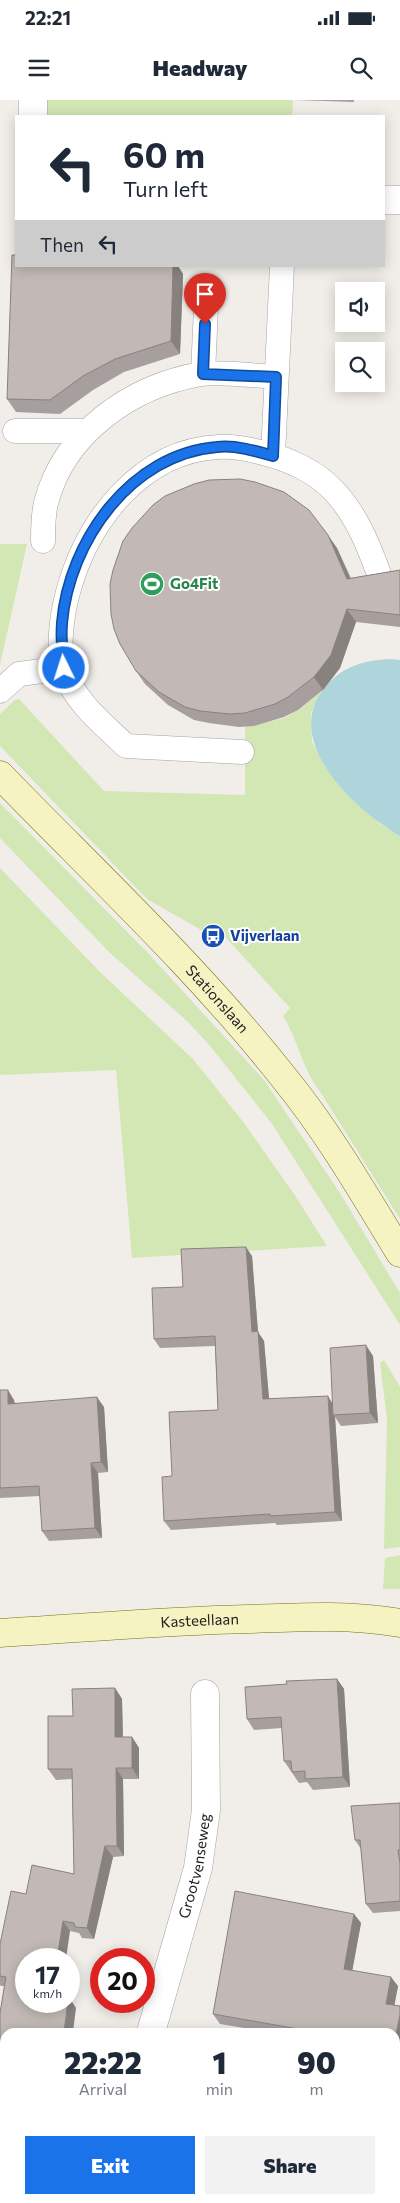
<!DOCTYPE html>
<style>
body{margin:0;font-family:Commissioner,sans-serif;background:#f2f2f3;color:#1f2937;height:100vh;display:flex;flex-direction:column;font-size:19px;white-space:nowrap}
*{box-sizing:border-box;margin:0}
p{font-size:16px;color:#747a83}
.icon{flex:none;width:28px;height:28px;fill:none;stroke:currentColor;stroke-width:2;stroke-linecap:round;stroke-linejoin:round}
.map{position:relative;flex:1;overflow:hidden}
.drawer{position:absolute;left:0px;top:1928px;width:400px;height:176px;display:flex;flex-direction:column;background:#fff;border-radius:15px 15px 0 0;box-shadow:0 2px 12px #0003}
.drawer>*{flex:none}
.banner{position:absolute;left:15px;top:15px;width:370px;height:152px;border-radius:0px;box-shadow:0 2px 12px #0003;background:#fff;color:#1f2937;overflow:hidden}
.fabs{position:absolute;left:335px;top:182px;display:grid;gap:10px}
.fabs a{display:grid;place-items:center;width:50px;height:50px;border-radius:0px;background:#fff;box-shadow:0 2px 12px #0003;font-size:25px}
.speed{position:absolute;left:15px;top:1848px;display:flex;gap:10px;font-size:25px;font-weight:700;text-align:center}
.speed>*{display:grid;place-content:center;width:65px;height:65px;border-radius:50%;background:#fff;box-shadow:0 2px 12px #0003;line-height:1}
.speed small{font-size:12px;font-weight:400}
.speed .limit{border:8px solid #d22;background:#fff;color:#111}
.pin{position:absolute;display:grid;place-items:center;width:42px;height:42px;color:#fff;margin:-51px -21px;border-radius:50% 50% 50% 0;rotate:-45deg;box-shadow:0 0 5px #0007}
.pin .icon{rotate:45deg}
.me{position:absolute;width:55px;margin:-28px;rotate:356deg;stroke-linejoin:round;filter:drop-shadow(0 0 4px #0008)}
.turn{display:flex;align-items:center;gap:18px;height:105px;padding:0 25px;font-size:22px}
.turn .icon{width:65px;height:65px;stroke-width:2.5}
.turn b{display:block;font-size:35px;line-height:42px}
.then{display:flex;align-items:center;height:48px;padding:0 25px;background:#0003;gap:10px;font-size:19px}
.eta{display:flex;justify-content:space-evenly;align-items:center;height:85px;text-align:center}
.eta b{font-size:30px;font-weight:800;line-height:35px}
.action{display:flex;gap:10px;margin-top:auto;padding:10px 25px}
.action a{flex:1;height:58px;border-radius:0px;background:#1a73e8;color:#fff;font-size:20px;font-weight:800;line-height:58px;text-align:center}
.action a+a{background:#f2f2f3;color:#1f2937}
.status{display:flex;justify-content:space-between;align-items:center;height:35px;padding:0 25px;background:#fff;direction:ltr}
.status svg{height:14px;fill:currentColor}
header{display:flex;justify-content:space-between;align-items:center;height:65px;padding:0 25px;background:#fff;font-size:22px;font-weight:800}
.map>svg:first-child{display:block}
.grass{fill:#d2e7b4}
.park{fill:#ccf6cb}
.water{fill:#add5db}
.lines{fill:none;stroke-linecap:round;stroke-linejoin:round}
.lane-casing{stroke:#a3a3a3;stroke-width:25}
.street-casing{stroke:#a3a3a3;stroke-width:29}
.secondary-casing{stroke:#73740e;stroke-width:29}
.lane{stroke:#fff;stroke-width:24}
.street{stroke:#fff;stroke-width:28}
.secondary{stroke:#f6f3c3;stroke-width:28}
.wall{fill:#a79f9d}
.shaded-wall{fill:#88827f}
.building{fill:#c2b9b6;stroke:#88827f}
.route-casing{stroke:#114b97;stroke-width:12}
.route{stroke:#1a73e8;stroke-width:9}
.labels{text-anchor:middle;stroke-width:4;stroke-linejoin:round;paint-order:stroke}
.leisure-label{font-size:15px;font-weight:bold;fill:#27864d;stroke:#fff;text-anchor:start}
.transit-label{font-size:15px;font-weight:bold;fill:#164399;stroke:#fff;text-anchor:start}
.street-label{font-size:15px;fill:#222;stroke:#fff}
</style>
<div class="status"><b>22:21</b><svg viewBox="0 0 49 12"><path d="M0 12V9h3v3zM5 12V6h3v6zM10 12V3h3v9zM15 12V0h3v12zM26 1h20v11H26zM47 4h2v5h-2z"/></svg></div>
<header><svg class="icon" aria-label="menu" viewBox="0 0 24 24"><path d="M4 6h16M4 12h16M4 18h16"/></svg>Headway<svg class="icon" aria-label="search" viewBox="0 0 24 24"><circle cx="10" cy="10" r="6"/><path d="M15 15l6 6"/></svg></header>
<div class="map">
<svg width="400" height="2103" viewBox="0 0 400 2103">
<rect width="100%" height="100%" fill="#f1eee9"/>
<path class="grass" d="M46,0H293L292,16H46Z
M0,444H27L0,565Z
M321,592L311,613L312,642L325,666L380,724L400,736V1119L321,993C303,971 298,940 283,916L290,908L218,829L210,835L147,799L0,646V614L15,600L19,599L104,691L245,695V627L285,618L304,606Z
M0,703L148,853L264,980L340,1093L400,1193V1225L272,1024L211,947L188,922L109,852L0,738Z
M0,768L101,873L193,959L244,1023L294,1094L327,1146L132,1158L116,970L0,975Z
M384,1260L400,1287V1447L384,1449L387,1319L380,1263Z
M400,1455V1489H383L385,1458Z"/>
<path class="park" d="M131,2099H211V2103H132Z"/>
<path class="water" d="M390,559L400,560V736C355,710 279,640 326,586C343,566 365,560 390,559Z"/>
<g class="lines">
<g class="lane-casing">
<path id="lane" d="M203,274L206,207
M15,331H88
M273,355L282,166
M43,441C43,428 43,415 46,403C64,332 132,286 201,274C221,271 255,276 276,277
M0,591L19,574L64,568
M242,652L126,646C102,623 76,603 64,571C57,549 62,514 68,492C87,422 140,351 218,347C233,346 249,349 263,353C289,359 317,372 335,392C356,415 367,442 378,471"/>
</g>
<g class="street-casing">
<g id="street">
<path d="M33,16V0"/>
<path d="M384,100H400"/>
<path id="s1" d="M151,1932L198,1768L206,1710L205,1594"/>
<path d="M17,2099L30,2103"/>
<path d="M103,2103L104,2099"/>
<path d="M243,2103L244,2099"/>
</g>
</g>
<g class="secondary-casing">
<g id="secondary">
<path id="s2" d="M0,675C97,775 199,870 285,979C329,1033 364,1094 400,1153"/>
<path id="s3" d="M0,1533C83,1528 165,1521 248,1519C299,1517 349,1514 400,1523"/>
</g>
</g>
<use href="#lane" class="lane"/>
<use href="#street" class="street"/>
<use href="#secondary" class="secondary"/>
</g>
<path class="wall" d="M294,0H354V2Z
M16,166H178L183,174L180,254L124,272L93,290L60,314L16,312L7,299Z
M337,448L351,478L400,470V527L356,522L340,568L323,590L298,610L284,617L254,626L239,627L209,623L194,620L168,605L145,584L136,571Z
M252,1156L258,1232L264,1241L269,1299L333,1304L373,1256L378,1323L341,1326L335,1317L342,1421L277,1425L275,1423L171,1430L164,1421L172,1376L218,1310L215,1246L160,1248L154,1239L183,1187Z
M0,1290L14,1300L15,1303L104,1307L108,1372L98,1373L102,1438L49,1441L42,1431L40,1396L0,1398Z
M337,1579L344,1589L350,1687L313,1690L307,1682L299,1683L284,1661L282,1628L254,1630L247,1619L287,1584Z
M115,1588L122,1599L123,1637H132L139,1648V1679H123L124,1756L113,1757L94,1839L82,1838L79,1833L70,1831L26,1901L76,1908L5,1932V2054L0,2053V1913L4,1886H1L0,1885V1844L26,1794L74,1774L72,1679L56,1680L48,1669L73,1616Z
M400,1703V1811L373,1813L366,1804L361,1749L355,1740Z
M354,1814L361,1823L352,1870L398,1886L394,1905L399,1959L395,1958V1932H269L220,1924L213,1914Z"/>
<path class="shaded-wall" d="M173,166H178L183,174L180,254L171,241Z
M328,435L337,448L356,492L347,479Z
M347,509L356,522L340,568L323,590L314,577Z
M246,1147L252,1156L258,1232L264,1241L270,1309L263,1299L252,1232Z
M366,1245L373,1256L378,1323L370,1313Z
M8,1290L14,1300L15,1314L8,1304Z
M328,1296L334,1306L333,1315L335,1317L342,1421L335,1412Z
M97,1297L104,1307L108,1372L101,1362Z
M91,1363L98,1373L102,1438L95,1428Z
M337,1579L344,1589L350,1687L343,1677Z
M115,1588L122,1599L123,1647L115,1637Z
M132,1637L139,1648V1679L132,1668Z
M116,1668L123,1679L124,1756L117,1746Z
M105,1746L113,1757L94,1839L87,1828Z
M354,1814L361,1823L351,1878L344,1869Z
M63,1821L70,1831L66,1859H57Z
M391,1877L398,1886L393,1913L386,1904Z
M69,1897L76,1908L73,1932H64Z
M400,1914V1957L399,1959L395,1953V1940Z
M400,2046V2094L398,2103H389L390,2099H395V2072Z"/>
<path class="building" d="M12,155H16V166H173L171,241L115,259L83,276L50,300L7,299Z
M240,379L255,382L284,392L309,410L328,435L347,479L400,470V515L347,509L331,555L314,577L288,597L275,604L245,613L230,614L200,611L185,607L159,592L136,571L120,544L114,529L111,514L110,484L113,470L123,441L132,428L153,405L165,396L194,384L209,380Z
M246,1147L252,1232L258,1231L263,1299L328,1296L335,1412L270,1416V1414L164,1421L162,1377L172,1376L169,1312L218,1310L215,1236L154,1239L152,1188L183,1187L181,1149Z
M366,1245L370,1313L333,1315L330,1248Z
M0,1290H8V1304L97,1297L101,1362L91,1363L95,1428L42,1431L39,1386L0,1388Z
M337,1579L343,1677L305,1679V1671L292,1672L291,1661H284L281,1617L247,1619L245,1587L287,1584L286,1581Z
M115,1588V1637H132V1668H116L117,1746H105L87,1828L75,1827L74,1823L63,1821L57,1859H26V1901H68L64,1932H5V2046L0,2044V1913L6,1877L0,1876V1844L11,1791L26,1794L32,1765L74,1774L72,1669H48V1616H73L72,1589Z
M400,1703V1750H398L400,1764V1801L366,1804L360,1740H355L351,1706Z
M235,1791L354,1814L344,1869L391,1877L386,1904L400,1906V1914L395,1940V1932H315L213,1914Z
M395,1980H400V2046L395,2072Z
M316,2099H390L389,2103H316Z"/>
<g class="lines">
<g class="route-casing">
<path id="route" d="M64,568C62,554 61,538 62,523C69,441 131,354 217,347C236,345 256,351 273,356L276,277L203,274L205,224"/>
</g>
<use href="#route" class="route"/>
</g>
<defs>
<g id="stadium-disc" transform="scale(1.25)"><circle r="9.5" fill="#2e9e5b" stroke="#fff"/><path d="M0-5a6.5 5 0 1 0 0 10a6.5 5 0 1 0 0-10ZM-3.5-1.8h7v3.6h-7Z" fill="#fff"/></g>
<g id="bus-disc" transform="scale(1.25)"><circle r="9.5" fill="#1a4fb4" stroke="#fff"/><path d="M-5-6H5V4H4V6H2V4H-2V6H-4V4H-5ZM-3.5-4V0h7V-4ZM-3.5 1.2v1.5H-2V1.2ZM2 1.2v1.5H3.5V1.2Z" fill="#fff"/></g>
</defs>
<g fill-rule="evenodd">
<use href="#stadium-disc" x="152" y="484"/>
<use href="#bus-disc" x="213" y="836"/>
</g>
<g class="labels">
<g class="leisure-label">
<text x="170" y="489">Go4Fit</text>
</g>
<g class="transit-label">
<text x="230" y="841">Vijverlaan</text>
</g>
<g class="street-label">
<text dy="5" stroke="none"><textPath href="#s2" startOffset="312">Stationslaan</textPath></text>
<text dy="5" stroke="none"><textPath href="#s3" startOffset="200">Kasteellaan</textPath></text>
<text dy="5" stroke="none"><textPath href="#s1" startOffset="172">Grootvenseweg</textPath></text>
</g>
</g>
</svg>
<div class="fabs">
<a><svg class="icon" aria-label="sound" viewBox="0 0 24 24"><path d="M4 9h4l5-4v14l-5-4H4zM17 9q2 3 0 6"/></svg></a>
<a><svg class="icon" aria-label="search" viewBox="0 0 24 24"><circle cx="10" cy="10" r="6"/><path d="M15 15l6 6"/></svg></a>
</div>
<div class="speed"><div>17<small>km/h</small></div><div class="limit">20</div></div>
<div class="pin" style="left:205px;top:224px;background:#d93025"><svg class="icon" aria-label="arrive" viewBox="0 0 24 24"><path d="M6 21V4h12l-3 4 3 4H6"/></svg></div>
<svg class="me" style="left:64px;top:568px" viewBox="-20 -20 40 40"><circle r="17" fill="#1a73e8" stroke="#fff" stroke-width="3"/><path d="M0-11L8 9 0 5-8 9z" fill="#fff"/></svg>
<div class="banner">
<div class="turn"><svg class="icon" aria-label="left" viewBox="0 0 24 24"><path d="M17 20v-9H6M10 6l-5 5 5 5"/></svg><div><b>60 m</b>Turn left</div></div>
<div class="then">Then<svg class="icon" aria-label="left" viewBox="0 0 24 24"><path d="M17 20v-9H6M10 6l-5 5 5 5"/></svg></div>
</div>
<section class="drawer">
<div class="eta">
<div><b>22:22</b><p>Arrival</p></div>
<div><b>1</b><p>min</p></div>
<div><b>90</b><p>m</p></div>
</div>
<div class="action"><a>Exit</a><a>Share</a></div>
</section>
</div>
